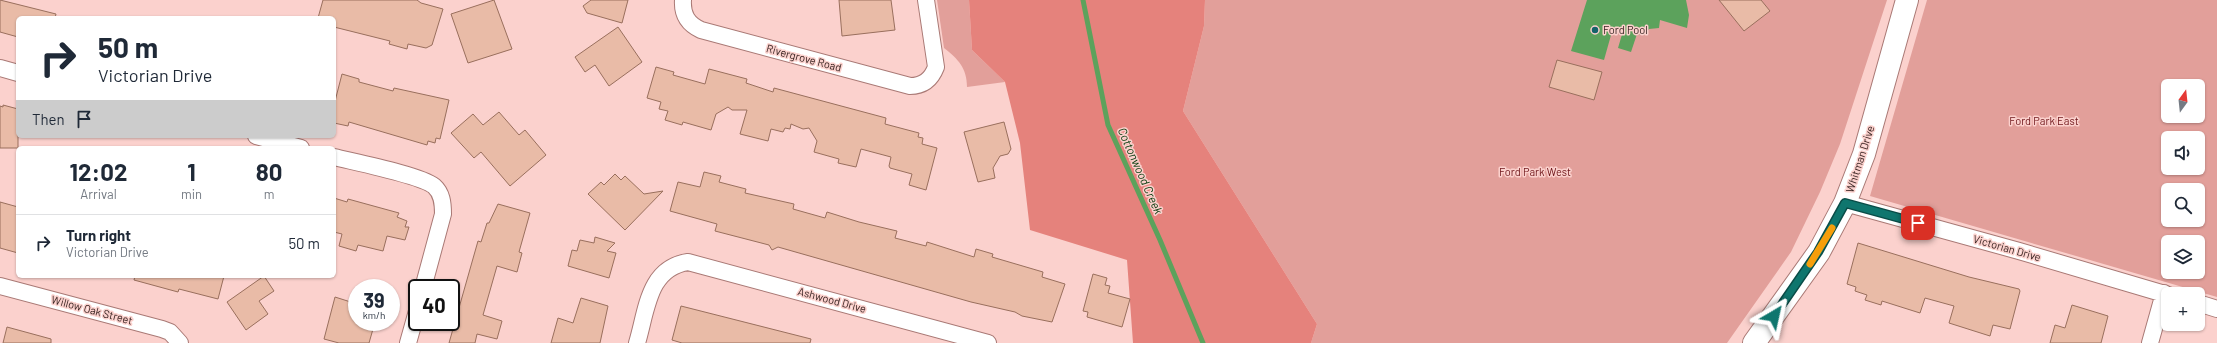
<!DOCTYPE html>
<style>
body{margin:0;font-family:Barlow,sans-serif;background:#f6f6f7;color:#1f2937;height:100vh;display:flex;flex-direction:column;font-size:15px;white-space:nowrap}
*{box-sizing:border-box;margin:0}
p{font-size:13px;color:#747a83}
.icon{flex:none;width:22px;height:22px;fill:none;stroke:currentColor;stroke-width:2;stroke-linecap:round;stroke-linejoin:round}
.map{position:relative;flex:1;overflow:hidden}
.drawer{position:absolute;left:16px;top:146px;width:320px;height:132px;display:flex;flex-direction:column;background:#fff;border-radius:6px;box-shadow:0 1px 3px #0004}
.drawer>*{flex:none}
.guide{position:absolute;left:16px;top:16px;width:320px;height:122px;border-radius:6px;box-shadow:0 1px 3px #0004;background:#fff;color:#1f2937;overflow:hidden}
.needle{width:26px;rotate:15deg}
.tools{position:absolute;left:2161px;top:79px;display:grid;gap:8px}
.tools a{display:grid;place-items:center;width:44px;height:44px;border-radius:6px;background:#fff;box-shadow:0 1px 3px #0004;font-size:20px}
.speed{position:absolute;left:348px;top:279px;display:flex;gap:8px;font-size:20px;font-weight:700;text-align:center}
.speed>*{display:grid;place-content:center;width:52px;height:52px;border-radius:50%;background:#fff;box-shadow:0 1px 3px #0004;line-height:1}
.speed small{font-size:10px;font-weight:400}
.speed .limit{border:2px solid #111;border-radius:6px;background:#fff;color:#111}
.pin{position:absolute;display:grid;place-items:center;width:34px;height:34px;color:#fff;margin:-17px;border-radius:8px;box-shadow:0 2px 6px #0006}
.me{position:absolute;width:44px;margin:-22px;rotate:36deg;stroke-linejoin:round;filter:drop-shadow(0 0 3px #0008)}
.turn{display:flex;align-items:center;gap:14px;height:84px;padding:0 16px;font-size:18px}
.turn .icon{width:52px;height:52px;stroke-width:2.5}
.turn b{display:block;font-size:28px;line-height:34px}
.then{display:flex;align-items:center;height:38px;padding:0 16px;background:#0003;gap:8px;font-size:15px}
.eta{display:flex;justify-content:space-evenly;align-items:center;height:68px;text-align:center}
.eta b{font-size:24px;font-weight:700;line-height:28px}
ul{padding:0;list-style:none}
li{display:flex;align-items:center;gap:12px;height:56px;padding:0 16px;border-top:1px solid #e0e1e3}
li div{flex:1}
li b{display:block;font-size:15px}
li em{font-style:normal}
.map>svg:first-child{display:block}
.green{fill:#e29f9a;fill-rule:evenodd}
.forest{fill:#e5827c}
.water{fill:#5ca25c}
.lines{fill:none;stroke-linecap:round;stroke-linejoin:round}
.stream{stroke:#5ca25c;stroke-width:5}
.building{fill:#e9bba7;stroke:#996f5d}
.street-casing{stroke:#a97975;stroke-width:18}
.secondary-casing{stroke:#a97975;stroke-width:24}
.street{stroke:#fff;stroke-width:16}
.secondary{stroke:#fff;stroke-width:22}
.route-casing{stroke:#0a4d48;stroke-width:10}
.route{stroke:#0f766e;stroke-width:7}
.slow{stroke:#f59e0b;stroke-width:7}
.poi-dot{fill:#15636a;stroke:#fbd1cd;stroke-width:1.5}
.labels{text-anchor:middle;stroke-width:3;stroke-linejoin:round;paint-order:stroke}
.poi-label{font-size:11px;fill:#382422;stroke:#fbd1cd;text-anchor:start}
.street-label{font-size:11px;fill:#382422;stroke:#fbd1cd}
.park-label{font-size:11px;fill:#6e1519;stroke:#fbd1cd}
.water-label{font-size:12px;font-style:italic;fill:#083c0d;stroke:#fbd1cd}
</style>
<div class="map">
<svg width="2217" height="343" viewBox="0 0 2217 343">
<rect width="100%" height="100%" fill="#fbd1cd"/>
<path class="green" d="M937,0H969L972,50L1005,82L967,87C967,68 958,59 944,48Z
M1205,0H1887L1840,144L1820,192L1791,252L1727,343H1311L1317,324L1183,111L1204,26Z
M1927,0H2217V297L1870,196ZM2168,86H2198V116H2168ZM2168,138H2198V168H2168ZM2168,190H2198V220H2168ZM2168,242H2198V272H2168Z"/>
<path class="forest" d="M969,0H1205L1204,26L1183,111L1317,324L1311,343H1133L1127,260L1030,230L1020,143L1005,82L972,50Z"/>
<path class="water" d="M1587,0H1686L1689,15L1687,28L1660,20L1659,28L1649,29L1644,35L1637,34L1631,52L1618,48L1623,31L1613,28L1604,60L1571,51Z"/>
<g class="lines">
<path class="stream" d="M1083,0L1108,125L1160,240L1203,343"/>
</g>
<path class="building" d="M0,0L56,14L55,18H18V37L0,32Z
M323,0H417L421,3L443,9L432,45L426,48L408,44L407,49L389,44L390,41L334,27V18H318Z
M494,0L512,49L468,63L451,14Z
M591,0H628L622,23L587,13L583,6Z
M839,0H891L895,30L842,36Z
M1719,0H1761L1770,11L1744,31Z
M618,27L642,62L609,86L595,65L585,72L575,57Z
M1557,60L1602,72L1594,100L1549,87Z
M656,67L674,72L673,75L705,84L709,69L747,79L746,83L773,92L774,88L886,118L885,124L919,133L918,137L923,138L922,144L937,148L926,190L909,185L912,174L890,168L889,166L891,157L861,149L856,167L838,163L839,159L814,152L817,141L809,128L803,129L791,124L790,129L785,128L783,132L771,129L768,141L740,134L747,110H732L728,107L716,114L711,130L683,122L682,125L665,120L668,111L659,109L661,102L647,98Z
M342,74L359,79V82L393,91L394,88L449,100L440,139L436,138L435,143L428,141L427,145L349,122L348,126L334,123V105Z
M3,105L18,109V148H0V106L3,107Z
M499,112L519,135L525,130L546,155L510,186L481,152L474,158L451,133L473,114L483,125Z
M1004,122L1011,149L1008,154L1000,156L993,168L995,178L978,182L964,132Z
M704,172L721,176L719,182L746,189L745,193L794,204L793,209L825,218L827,212L859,222L897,231L895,238L926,246L927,242L974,257L976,249L993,254L992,257L1043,272L1042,277L1065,284L1052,322L1022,316L1015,312L971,302L778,247L772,250L769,245L715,231L717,224L670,211L678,182L700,187Z
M615,174L621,180L625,176L644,194L663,191L625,230L588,194L601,182L604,185Z
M334,198L347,202L348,199L399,213L397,217L407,221L405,227H409L405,240L387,236L383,251L358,245L356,251L339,246L342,234L334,232Z
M0,202L18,207V253L0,248Z
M498,204L530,213L519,252L522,253L517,272L497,266L483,315L502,321L497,339L477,334L475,343H449L478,241L481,242L487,223H489Z
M595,237L615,243L607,251L616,253L609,278L568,266L572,250L577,251L580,240L594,243Z
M1858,243L1969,277L2019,289L2020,291L2010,329L1993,325L1990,336L1949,323L1954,306L1925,298L1920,313L1882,301L1881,305L1865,300L1867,295L1855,291L1856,287L1847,284Z
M1093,274L1107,278L1105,285L1110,286L1108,293L1130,299L1122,327L1087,317L1088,312L1083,311Z
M135,276H224L218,299L179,289L178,292L134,280Z
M264,276L274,291L259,301L268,314L246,330L227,302Z
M335,297L357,304V322H375L369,343H339L324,339Z
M581,298L608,306L600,343H551L558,318L573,323Z
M2072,305L2108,316L2101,343H2050L2055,325L2065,328Z
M681,306L811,339L810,343H682L672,340Z
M7,327L51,339V343H3Z"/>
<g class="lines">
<g class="street-casing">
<path id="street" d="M683,0C682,15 688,24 701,30L910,86C923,86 931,80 936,67L926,0
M0,68L18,73
M256,136L301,148
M334,157C354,162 420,175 434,186C442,193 443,203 443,214L423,288
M1845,203L2019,251L2168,295
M0,286L162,329L170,332L180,343
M2198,303L2217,309
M408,343L417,311
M637,343C647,310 648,268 688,262L988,343
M2150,343L2164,293"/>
</g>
<g class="secondary-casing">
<path id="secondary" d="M1754,343L1819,252L1845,203L1864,154L1907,0"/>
</g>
<use href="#street" class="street"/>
<use href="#secondary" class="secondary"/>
</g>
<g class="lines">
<g class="route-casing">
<path id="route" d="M1774,316L1818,252L1845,203L1918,223"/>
</g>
<use href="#route" class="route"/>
<path class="slow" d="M1810,264L1832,228"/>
</g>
<circle class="poi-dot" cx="1595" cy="30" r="4"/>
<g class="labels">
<g class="poi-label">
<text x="1603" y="34">Ford Pool</text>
</g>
<g class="street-label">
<text transform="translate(804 58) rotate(15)" y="4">Rivergrove Road</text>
<text transform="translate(1860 159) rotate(-72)" y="4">Whitman Drive</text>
<text transform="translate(2007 248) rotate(16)" y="4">Victorian Drive</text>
<text transform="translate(832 300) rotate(15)" y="4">Ashwood Drive</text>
<text transform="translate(92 310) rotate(15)" y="4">Willow Oak Street</text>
</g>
<g class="park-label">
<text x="2044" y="125">Ford Park East</text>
<text x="1535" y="176">Ford Park West</text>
</g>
<g class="water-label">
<text transform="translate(1140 171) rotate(66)" y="4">Cottonwood Creek</text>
</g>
</g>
</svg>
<div class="tools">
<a><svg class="needle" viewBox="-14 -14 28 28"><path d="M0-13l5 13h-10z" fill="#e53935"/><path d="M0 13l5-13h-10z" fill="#747a83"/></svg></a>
<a><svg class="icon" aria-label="sound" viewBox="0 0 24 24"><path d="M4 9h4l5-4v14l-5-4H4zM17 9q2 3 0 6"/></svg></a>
<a><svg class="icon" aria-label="search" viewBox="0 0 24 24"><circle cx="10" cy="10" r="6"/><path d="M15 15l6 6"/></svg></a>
<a><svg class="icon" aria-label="layers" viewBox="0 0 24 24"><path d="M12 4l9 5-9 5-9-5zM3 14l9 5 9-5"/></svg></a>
<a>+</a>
</div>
<div class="speed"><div>39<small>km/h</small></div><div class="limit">40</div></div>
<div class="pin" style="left:1918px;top:223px;background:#d93025"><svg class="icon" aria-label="arrive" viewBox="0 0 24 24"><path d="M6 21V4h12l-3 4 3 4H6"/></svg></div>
<svg class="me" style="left:1774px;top:316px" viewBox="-20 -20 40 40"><path d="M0-17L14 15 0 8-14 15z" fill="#0f766e" stroke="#fff" stroke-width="4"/></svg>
<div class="guide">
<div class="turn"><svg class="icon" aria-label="right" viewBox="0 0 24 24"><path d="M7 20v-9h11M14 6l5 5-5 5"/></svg><div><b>50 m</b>Victorian Drive</div></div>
<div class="then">Then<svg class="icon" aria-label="arrive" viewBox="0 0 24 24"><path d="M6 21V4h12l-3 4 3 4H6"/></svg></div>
</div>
<section class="drawer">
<div class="eta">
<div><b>12:02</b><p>Arrival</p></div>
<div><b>1</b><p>min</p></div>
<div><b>80</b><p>m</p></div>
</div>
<ul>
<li><svg class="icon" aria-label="right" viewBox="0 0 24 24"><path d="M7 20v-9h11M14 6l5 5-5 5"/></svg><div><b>Turn right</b><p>Victorian Drive</p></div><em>50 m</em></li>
</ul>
</section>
</div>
